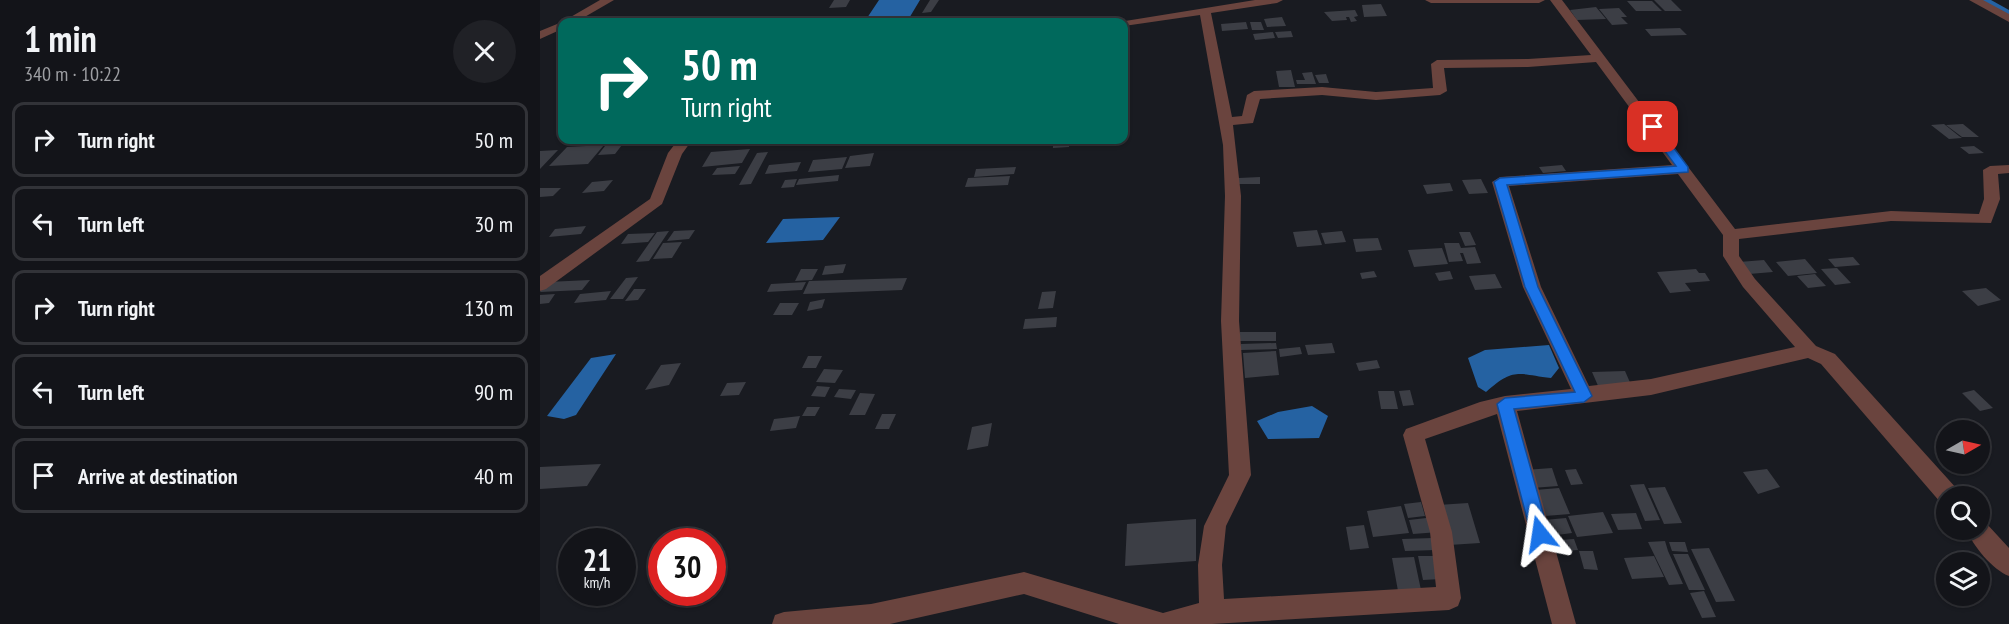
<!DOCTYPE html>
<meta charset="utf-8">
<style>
body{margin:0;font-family:"PT Sans Narrow",sans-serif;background:#202126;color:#f1f3f6;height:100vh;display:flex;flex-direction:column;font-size:22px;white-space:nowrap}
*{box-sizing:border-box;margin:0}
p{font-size:20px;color:#9d9ea2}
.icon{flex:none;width:33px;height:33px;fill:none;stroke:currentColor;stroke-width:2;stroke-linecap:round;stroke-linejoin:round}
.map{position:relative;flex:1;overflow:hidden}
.panel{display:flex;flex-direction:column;background:#131419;width:540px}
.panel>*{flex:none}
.hud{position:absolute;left:18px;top:18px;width:570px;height:126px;border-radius:12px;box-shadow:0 2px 4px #0004,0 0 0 2px #323338;background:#00695c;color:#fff;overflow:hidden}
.needle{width:39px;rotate:81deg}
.controls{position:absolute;left:1396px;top:420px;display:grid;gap:12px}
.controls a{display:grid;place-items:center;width:54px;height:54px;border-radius:50%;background:#131419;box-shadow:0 2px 4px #0004,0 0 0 2px #323338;font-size:30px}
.speed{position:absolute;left:18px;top:528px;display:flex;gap:12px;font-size:30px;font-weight:700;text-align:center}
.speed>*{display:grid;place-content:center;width:78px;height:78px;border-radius:50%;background:#131419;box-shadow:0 2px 4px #0004,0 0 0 2px #323338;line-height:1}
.speed small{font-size:15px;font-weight:400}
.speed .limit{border:9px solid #d22;background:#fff;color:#111}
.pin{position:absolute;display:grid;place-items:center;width:51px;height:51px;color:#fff;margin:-26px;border-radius:12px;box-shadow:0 3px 9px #0006}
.me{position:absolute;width:66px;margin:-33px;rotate:345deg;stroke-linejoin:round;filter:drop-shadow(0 0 4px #0008)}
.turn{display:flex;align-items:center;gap:21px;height:126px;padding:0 24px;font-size:27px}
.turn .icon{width:78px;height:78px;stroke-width:2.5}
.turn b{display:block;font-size:42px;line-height:51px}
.round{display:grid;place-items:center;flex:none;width:63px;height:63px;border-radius:32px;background:#202126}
.summary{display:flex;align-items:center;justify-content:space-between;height:102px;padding:0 24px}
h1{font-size:36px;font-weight:600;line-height:45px}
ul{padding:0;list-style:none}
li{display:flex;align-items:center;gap:18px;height:75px;margin:0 12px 9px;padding:0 12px;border:3px solid #323338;border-radius:12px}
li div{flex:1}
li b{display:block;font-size:22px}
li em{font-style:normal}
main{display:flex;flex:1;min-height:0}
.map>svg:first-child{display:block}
.water{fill:#2562a2}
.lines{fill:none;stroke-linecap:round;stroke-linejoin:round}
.canal{fill:#2562a2;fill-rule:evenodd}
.building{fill:#3c3e45}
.street{fill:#6a443e;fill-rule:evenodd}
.route{fill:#1a73e8;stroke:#114b97;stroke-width:1.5}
</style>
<main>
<section class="panel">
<div class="summary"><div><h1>1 min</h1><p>340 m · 10:22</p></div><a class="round"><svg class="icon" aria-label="close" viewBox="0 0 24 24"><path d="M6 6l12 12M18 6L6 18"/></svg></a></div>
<ul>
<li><svg class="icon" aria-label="right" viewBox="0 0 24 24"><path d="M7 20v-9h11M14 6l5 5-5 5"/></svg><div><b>Turn right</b></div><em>50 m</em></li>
<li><svg class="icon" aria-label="left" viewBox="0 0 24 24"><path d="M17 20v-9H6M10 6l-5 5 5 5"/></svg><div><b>Turn left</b></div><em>30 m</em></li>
<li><svg class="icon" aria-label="right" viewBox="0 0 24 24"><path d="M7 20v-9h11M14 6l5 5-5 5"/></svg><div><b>Turn right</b></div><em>130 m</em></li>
<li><svg class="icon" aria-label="left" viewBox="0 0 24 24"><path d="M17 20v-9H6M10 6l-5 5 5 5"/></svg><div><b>Turn left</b></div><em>90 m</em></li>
<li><svg class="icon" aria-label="arrive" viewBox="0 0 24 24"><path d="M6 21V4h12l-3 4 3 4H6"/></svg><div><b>Arrive at destination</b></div><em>40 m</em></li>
</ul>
</section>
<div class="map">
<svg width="1469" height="624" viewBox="0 0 1469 624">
<rect width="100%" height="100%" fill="#191b21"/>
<path class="water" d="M339,0H380L368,20L325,21Z
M300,217L283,240L226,243L243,219Z
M1009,345L1019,368L1011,378C978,374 974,367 946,392L938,387L928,358L945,350Z
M76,354L36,415L24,419L7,416L51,358Z
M772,406L788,416L779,438L728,439L717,421L738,412Z"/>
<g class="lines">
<path class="canal" d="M1438,0H1451L1469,10V17Z"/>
</g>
<path class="building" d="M294,0H310L306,7L289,8Z
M390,0H399L391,12L382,13Z
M1114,0H1131L1142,11H1125Z
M1087,1H1112L1122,11H1096Z
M841,4L847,16L824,17L822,5Z
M1056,7L1066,19L1037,20L1030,10Z
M1079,8L1087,17H1081L1088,24L1072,25L1059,9Z
M815,10L818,16L814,17L817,21L811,22L809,17H806L807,20L792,21L784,12Z
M742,17L746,26L727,27L724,19Z
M706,22L708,29L682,31L681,24Z
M710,22H721L724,30H712Z
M1140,28L1147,35L1111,36L1105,29Z
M751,31L753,37L738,38L735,32Z
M733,32L735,38L715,40L713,34Z
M751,70L755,87H739L736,71Z
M772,72L776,84H757L756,80H765L762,73Z
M786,74L789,83H779L775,75Z
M1404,124L1419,136L1422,138L1409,139L1391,125Z
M1422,124H1423L1439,137H1422L1406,125Z
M513,140H529V147L513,148Z
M64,145L48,164L9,166L27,147Z
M82,145L75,154L58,155L65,146Z
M1434,146L1444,153L1429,154L1420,147Z
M210,149L202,163L162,167L171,152Z
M18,150L0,169V151Z
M228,152L211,184L199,185L217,153Z
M334,153L330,166L305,168L310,156Z
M307,157L302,169L268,172L273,160Z
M261,162L257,171L225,174L229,165Z
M1022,165L1026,171L1003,173L999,167Z
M200,166L195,174L172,175L177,168Z
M476,167L474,174L434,177L436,169Z
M299,175L298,181L256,185L259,179Z
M470,176L468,185L425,187L428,178Z
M720,177V184H699V178Z
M257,179L254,187L241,188L245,180Z
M941,179L948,193L929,194L922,180Z
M73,180L64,191L42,193L52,182Z
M910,183L913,191L887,194L883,185Z
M0,188H21L13,196L0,197Z
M46,226L41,234L9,237L15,229Z
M155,230L149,239L127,241L134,231Z
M777,230L782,245L757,247L753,232Z
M129,231L109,261L96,262L117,232Z
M802,231L806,242L785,244L781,233Z
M919,232H930L936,245L925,246Z
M115,233L108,242L81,244L88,234Z
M838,238L842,250L816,252L813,239Z
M142,242L132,258L113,259L123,243Z
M904,243H919L921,248L935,247L941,263L927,264L923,253H920L923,261L909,262Z
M902,248L908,264L874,267L868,250Z
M1313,257L1320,265L1295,267L1288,259Z
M1265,259L1277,273L1248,276L1236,262Z
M1224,260L1233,272L1209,274L1199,262Z
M306,264L303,273L282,275L285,266Z
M1297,268L1311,283L1295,285L1281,269Z
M261,269H278L272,280L255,281Z
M1156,269L1159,273H1165L1170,281L1145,283L1151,291L1130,293L1117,272Z
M834,271L837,277L822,279L820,273Z
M910,271L913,279L899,281L895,273Z
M955,274L962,288L935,290L929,276Z
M1275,274L1286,286L1268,288L1257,276Z
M98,277L83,299H70L86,278Z
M367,278L362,290L263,294L269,281Z
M50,280L42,290L0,292L7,282Z
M266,282L262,290L227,292L231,284Z
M1446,288L1461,300L1438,306L1422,291Z
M94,289H106L98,300L85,301Z
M71,291L66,300L34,303L40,294Z
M516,291L513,308L498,309L502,292Z
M15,294L9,303L0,304V295Z
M285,299L282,308L267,311L270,302Z
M240,303H259L252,315H233Z
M517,317L516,327L483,329L485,319Z
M700,332H736V341H700Z
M736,343L737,349L701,350V344Z
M792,343L795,353L768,355L765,345Z
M760,347L762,354L740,357L739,349Z
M736,351L739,375L705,378L703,353Z
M268,356H282L276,368H262Z
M837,360L840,368L819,371L816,363Z
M141,363L129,385L105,390L121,365Z
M284,369L303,370L295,383L276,382Z
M1085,371L1092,387L1059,388L1052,372Z
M206,382L199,395L180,396L187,383Z
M277,386L290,387L285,397L271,396Z
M299,389L316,390L311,399L294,397Z
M870,390L874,405L863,406L859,391Z
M1434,390L1453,408L1440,411L1422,393Z
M838,391H854L858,409H841Z
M320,393L335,394L325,415H309Z
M267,407H280L275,416H262Z
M342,414H356L349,429H335Z
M260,416L256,428L230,431L234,419Z
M452,423L448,446L427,450L432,427Z
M61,464L47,486L0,489V467Z
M1012,468L1018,486L992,488L985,470Z
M1036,469L1043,484L1031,485L1025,470Z
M1227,469L1240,487L1218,494L1203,472Z
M1104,484L1120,520L1105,521L1090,485Z
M1125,487L1142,523L1124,524L1108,488Z
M1019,488L1030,514L1005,516L995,490Z
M881,502L885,516L868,518L864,504Z
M928,503L940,543L909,545L898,505Z
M861,506L869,533L833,537L827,511Z
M1063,512L1073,533L1037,537L1028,516Z
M1096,513L1102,529L1078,530L1071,514Z
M895,517L899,532L873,534L869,520Z
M1026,518L1032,533L1010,536L1004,520Z
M656,519V561L585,566L587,524Z
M824,525L829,548L810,550L806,527Z
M893,538L896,550L865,551L862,539Z
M1034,539L1038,550L1024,551L1020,540Z
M1125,541L1128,551L1143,584L1129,585L1108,542Z
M1129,542H1145L1148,552L1132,551Z
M1169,548L1195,601L1176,602L1151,549Z
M1039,551H1053L1058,570L1044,569Z
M1133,554H1148L1165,590H1149Z
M878,556H896L901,579L883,580Z
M1114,556L1124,577L1092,579L1084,558Z
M874,557L881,590L858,591L852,558Z
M1164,591L1176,617L1162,618L1150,593Z"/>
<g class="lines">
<path class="street" d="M60,0H74L36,22H22V29L0,39V31L22,22Z
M715,0H743L737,3L671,13L692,117L702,116L707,95L714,91L782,87L836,92L893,88L891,64L897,60L988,59L1051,55L1010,0H1022L1195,229L1351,211L1439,214L1444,199L1443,170L1450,166L1469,165V173L1458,174L1460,199L1451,223L1351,221L1199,239V256L1215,279L1276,346L1295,354L1417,489L1420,496H1407V505L1401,503L1281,364L1268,358L1111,395L977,411L1036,624H1012L957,414L885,439L912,532L921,598L918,606L909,610L672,624H579L484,594L350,624H232L235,615L244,612L331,604L484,572L623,613L659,603L658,565L664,526L689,475L681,321L685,196L683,145L660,15L584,26V22H579ZM1056,62L1132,165L960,177L952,182L983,287L1031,389L965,396L940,402L866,429L863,435L890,532L896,587L684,599L682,565L686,526L711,475L699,321L701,196L693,125L713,123L720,99L782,95L836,100L900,95L907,91L904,68L988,67ZM1138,174L1183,235V256L1203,287L1255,347L1111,379L1049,386L1001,287L969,186Z
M885,0H1005L999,3H891Z
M1429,0H1443L1469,14V22Z
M138,140H152L142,154L122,204L6,289L0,291V276L110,199L128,153Z
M1440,520L1446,523L1469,548V576C1453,570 1432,545 1427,530H1440Z"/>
</g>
<path class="route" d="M1113,123L1116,124L1148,167V172L967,185L998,287L1052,396L1044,402L974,409L1009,534L1006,540L1000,542L994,540L991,534L957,404L965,398L1035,392L985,287L954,182L960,178L1136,166L1107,127Z"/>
</svg>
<div class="controls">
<a><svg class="needle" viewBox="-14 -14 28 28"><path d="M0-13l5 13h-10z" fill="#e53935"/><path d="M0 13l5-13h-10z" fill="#9d9ea2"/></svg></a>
<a><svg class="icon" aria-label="search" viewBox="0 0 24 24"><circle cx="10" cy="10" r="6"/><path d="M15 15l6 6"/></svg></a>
<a><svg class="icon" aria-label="layers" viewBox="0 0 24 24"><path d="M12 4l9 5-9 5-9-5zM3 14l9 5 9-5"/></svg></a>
</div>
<div class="speed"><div>21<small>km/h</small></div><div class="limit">30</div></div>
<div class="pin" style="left:1113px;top:127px;background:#d93025"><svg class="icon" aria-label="arrive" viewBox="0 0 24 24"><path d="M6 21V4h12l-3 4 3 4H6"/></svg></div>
<svg class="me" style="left:1000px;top:534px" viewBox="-20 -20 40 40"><path d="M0-17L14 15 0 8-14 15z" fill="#1a73e8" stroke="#fff" stroke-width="4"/></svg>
<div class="hud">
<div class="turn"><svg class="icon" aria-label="right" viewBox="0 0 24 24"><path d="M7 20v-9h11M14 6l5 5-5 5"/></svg><div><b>50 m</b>Turn right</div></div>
</div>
</div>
</main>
